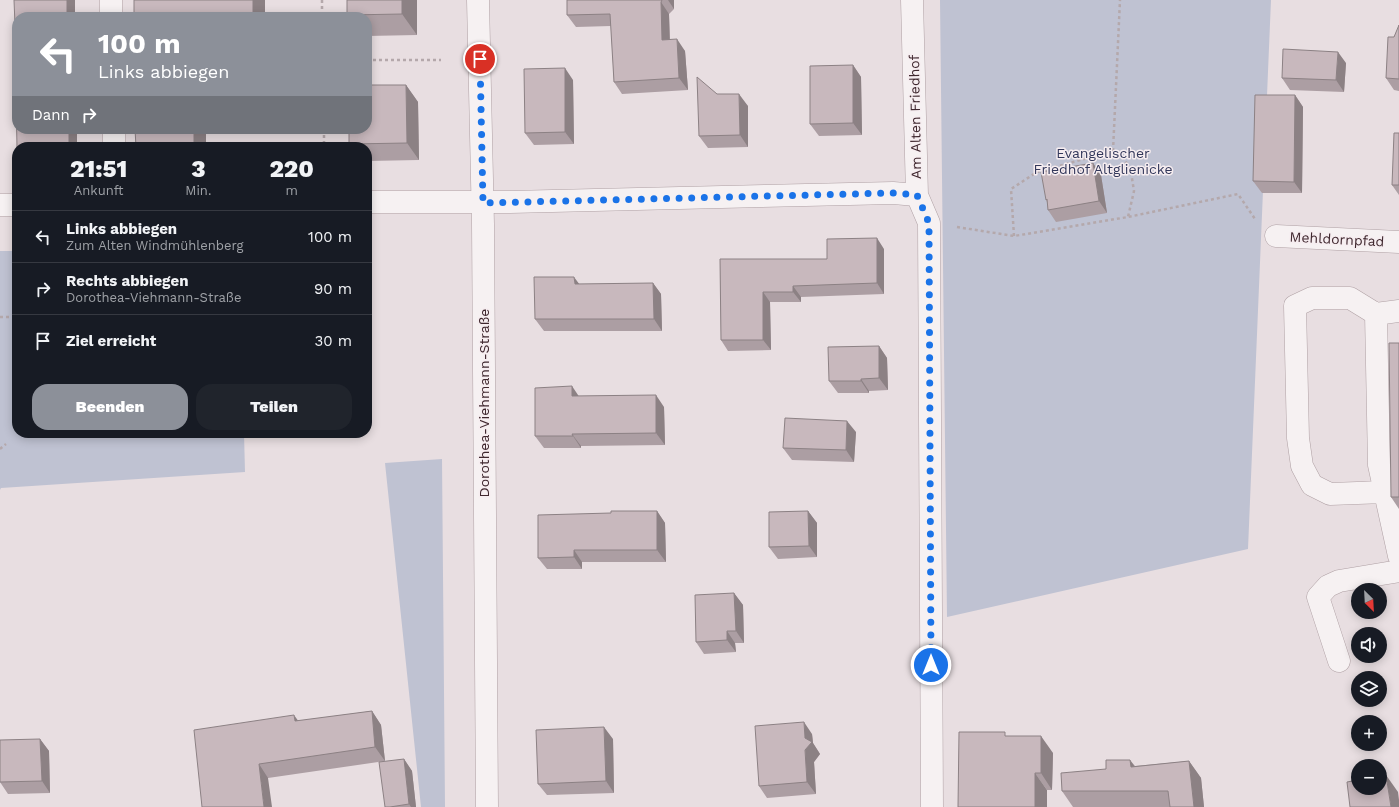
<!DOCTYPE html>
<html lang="de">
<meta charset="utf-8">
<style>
body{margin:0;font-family:"Work Sans",sans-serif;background:#20242c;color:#f1f3f6;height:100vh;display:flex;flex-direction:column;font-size:15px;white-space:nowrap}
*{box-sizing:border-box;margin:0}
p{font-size:13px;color:#9ea1a6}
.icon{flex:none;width:22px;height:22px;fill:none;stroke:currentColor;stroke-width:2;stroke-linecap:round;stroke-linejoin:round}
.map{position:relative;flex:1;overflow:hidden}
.drawer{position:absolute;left:12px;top:142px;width:360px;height:296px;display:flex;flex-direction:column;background:#171b24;border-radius:16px;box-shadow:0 2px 10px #0003}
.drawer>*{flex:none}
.banner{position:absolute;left:12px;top:12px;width:360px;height:122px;border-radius:16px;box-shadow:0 2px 10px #0003;background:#8c9099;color:#fff;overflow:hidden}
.needle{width:26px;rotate:156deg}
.controls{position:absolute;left:1351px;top:583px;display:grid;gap:8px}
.controls a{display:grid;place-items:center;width:36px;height:36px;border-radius:50%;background:#171b24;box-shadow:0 2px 10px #0003;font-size:20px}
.pin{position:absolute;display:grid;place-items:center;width:34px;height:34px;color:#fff;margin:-17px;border:2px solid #fff;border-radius:50%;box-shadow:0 1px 4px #0007}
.me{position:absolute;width:44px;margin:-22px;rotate:0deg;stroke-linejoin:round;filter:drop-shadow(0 0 3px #0008)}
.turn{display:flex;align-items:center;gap:14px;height:84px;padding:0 20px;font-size:18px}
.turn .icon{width:52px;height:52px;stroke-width:2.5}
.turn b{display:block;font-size:28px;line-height:34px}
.then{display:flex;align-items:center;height:38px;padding:0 20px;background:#0003;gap:8px;font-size:15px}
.eta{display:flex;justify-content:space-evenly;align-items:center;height:68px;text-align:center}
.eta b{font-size:24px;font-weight:800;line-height:28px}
.action{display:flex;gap:8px;margin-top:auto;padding:8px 20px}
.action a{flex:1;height:46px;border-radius:16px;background:#8c9099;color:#fff;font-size:16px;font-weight:800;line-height:46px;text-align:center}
.action a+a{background:#20242c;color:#f1f3f6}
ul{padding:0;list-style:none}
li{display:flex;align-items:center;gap:12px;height:52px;padding:0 20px;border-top:1px solid #363941}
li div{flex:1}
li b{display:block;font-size:15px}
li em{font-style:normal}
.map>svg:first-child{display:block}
.green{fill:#bfc2d2}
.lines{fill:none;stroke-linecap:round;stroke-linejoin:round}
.minor-casing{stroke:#afa0a4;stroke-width:23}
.path{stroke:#b4a8ab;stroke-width:2.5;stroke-dasharray:3 3;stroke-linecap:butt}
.minor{stroke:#f6f1f2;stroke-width:22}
.wall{fill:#ac9ea3}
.shaded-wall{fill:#8c8184}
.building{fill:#c8b8bd;stroke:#8c8184}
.route{stroke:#1a73e8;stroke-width:7;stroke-dasharray:0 12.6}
.labels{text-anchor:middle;stroke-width:3;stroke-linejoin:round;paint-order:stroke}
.street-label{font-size:14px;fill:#3f272e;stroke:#f6edf0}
.park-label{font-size:14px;fill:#33385b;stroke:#f6edf0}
</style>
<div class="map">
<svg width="1399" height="807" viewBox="0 0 1399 807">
<rect width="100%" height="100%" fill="#e8dee1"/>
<path class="green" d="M940,0H1271L1248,549L947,617Z
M0,251H17V433H244L245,472L1,488L0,490Z
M442,459L445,807H421L385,463Z"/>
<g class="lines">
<g class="minor-casing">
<path id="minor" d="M111,0V17
M478,0L483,224L487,807
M912,0L917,195L929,223L932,807
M114,129V147
M367,202H510L893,193L917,195
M0,205H17
M1276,236L1399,242
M1399,311L1376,314L1379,465L1399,556
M1376,314L1350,298H1312L1295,306L1298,438L1302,466L1312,485L1330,494L1385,492
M1339,661L1318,597L1328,586L1339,581L1399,571"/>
</g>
<path class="path" d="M322,0V17
M367,60H441
M324,129V147
M1113,151L1120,0
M957,227L1014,236L1128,217L1238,194L1255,219
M1014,236L1011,189L1037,172L1113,151L1124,158L1131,172L1134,191L1128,217
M0,317H9
M0,449L6,444"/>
<use href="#minor" class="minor"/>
</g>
<path class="wall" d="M417,0V35L367,36V17H349L347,15Z
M567,0H674V9L669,14L670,39L685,51L688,90L622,94L614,82L611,26L576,27L567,15Z
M1399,25V91L1394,90L1386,78L1394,37Z
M1346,63L1344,92L1290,90L1282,78Z
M853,65L861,77L862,135L819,136L810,124Z
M573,80L574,144L534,145L525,133Z
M406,85L418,102L419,160L367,161V147H351L349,144Z
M717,94L748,106V147L708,148L699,136Z
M1295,95L1303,107L1302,193H1262L1253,181Z
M1399,133V195L1392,185Z
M1093,163L1101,175L1107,213L1056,222L1048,210L1047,202L1046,200Z
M884,249V294L801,297V302H770L771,350L728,351L721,340L720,259H827Z
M653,283L661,294L662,331H544L535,319Z
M1399,343V509L1391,497Z
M879,346L887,358L888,390L869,391V393H838L829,381Z
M579,396L664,407L665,445L581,446V448H544L535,436Z
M856,432L854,462L792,460L783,448Z
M657,511L665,523L666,562H582V569H547L538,558L611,513Z
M808,511L817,523V557L778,559L769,547Z
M734,593L743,605L744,643H735L736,652L704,654L696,642Z
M372,711L381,725L385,761L268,778L202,807L298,721Z
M812,734L813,743L820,754L814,762L816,794L767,798L759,786Z
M1008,736L1053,753L1052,790H1047Z
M40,739L49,751L50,793L8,794L0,782Z
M613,739L614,793L547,795L538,784Z
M404,759L412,771L416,807H385Z
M1130,760L1135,766L1189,761L1201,778L1204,807H1073L1062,791L1106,769Z"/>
<path class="shaded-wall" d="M67,0H75V17H67Z
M253,0H265V17H253Z
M402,0H417V35L402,14Z
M668,0H674V9Z
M661,2L669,14L670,52L662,40Z
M677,39L685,51L688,90L679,78Z
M1338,52L1346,63L1344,92L1336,80Z
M853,65L861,77L862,135L853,123Z
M565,68L573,80L574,144L565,132Z
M406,85L418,102L419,160L407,143Z
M739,94L748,106V147L740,135Z
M1295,95L1303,107L1302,193L1294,182Z
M69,129H77V147H70L69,146Z
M194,129H206V147H194Z
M1093,163L1101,175L1107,213L1099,201Z
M877,238L884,249V294L877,283Z
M574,277L583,289L575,284Z
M653,283L661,294L662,331L654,319Z
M793,286L801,297V302L793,292Z
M763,292L770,302L771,350L763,340Z
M879,346L887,358L888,390L879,378Z
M861,379L869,391V393L861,381Z
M572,386L580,398L572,396Z
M656,395L664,407L665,445L656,433Z
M847,421L856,432L854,462L846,450Z
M572,434L581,446V448L573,436Z
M657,511L665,523L666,562L657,550Z
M808,511L817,523V557L809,546Z
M574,550L582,562V569L574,557Z
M734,593L743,605L744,643L736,631Z
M727,631L735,643L736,652L727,640Z
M372,711L381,725L385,761L375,747Z
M294,715L304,729L295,721Z
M804,722L812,734L813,743L820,754L814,762L816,794L807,782Z
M604,727L613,739L614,793L606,781Z
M1041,736L1053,753L1052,790L1041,773Z
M40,739L49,751L50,793L42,781Z
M404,759L412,771L416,807H411L409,804Z
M1130,760L1142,777L1131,767Z
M1189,761L1201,778L1204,807H1194Z
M259,764L268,778L272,807H264Z
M1035,773L1047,790V807H1035Z
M1386,775L1398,792L1399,800V807H1391Z"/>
<path class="building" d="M14,0H67V17H17V25H15Z
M134,0H253V17H134Z
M347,0H402V14L347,15Z
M567,0H662L661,2L662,40L677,39L679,78L614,82L610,14L567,15Z
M1399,25V79L1386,78L1388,37H1394Z
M1283,49L1338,52L1336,80L1282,78Z
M853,65V123L810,124V66Z
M565,68V132L525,133L524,69Z
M697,77L717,94H739L740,135L699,136Z
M367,85H406L407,143L349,144V129H367Z
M1255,95H1295L1294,182L1253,181Z
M16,96H17V129H69V146L17,147V148Z
M135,129H194V147H136Z
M1394,133H1399V185H1392Z
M1093,163L1099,201L1048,210L1047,199L1046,200L1041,172Z
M877,238V283L793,286V292H763V340H721L720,259H827V239Z
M534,277H574L575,284L653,283L654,319H535Z
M1389,343H1399V497H1391Z
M879,346V378L861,379V381H829L828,347Z
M572,386V396L656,395V433L572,434L573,436H535V388Z
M785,418L847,421L846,450L783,448Z
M611,511H657V550H574V557L538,558V515L611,513Z
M808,511L809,546L769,547V512Z
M734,593L736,631H727V640L696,642L695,595Z
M372,711L375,747L259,764L264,807H202L194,730L294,715L295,721Z
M804,722L805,738L812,742L805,750L807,782L759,786L755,726Z
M604,727L606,781L538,784L536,730Z
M959,732H1005V736H1041V773H1035V807H958Z
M40,739L42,781L0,782V740Z
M404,759L409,804L390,807H385L379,762Z
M1106,760H1130L1131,767L1189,761L1194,807H1170L1168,791H1062L1061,773L1106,769Z
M1386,775L1391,807H1350L1347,782L1358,780V788H1380V776Z"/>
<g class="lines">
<path class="route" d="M480,59L483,203L893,193L917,195L929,223L931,665"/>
</g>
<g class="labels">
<g class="street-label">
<text transform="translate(915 117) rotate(-91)" y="5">Am Alten Friedhof</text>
<text transform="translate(1337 239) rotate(3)" y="5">Mehldornpfad</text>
<text transform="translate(484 403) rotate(-90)" y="5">Dorothea-Viehmann-Straße</text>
</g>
<g class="park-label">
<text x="1103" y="158">Evangelischer<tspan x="1103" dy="16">Friedhof Altglienicke</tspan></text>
</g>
</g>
</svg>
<div class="controls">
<a><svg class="needle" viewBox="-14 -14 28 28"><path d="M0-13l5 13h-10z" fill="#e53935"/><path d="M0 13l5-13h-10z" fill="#9ea1a6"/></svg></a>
<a><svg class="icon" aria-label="sound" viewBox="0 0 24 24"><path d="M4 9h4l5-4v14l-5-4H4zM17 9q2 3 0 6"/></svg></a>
<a><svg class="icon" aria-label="layers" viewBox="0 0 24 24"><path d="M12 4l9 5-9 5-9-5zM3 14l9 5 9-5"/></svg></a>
<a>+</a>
<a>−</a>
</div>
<div class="pin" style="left:480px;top:59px;background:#d93025"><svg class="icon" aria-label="arrive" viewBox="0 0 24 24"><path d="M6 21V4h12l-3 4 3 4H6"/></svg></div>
<svg class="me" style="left:931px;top:665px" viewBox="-20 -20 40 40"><circle r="17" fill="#1a73e8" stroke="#fff" stroke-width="3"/><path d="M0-11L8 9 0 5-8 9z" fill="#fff"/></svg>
<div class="banner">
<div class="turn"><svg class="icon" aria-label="left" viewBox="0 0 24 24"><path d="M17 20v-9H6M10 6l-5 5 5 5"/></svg><div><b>100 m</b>Links abbiegen</div></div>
<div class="then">Dann<svg class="icon" aria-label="right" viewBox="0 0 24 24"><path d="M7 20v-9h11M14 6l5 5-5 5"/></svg></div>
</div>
<section class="drawer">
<div class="eta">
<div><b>21:51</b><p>Ankunft</p></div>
<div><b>3</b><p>Min.</p></div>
<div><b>220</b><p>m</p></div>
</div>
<ul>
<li><svg class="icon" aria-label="left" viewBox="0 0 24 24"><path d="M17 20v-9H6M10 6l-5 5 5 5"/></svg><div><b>Links abbiegen</b><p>Zum Alten Windmühlenberg</p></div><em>100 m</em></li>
<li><svg class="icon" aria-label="right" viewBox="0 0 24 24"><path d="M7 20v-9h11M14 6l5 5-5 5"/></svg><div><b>Rechts abbiegen</b><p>Dorothea-Viehmann-Straße</p></div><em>90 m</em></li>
<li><svg class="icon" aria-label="arrive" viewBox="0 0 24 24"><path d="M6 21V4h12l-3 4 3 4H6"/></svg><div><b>Ziel erreicht</b></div><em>30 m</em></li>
</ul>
<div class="action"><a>Beenden</a><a>Teilen</a></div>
</section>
</div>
